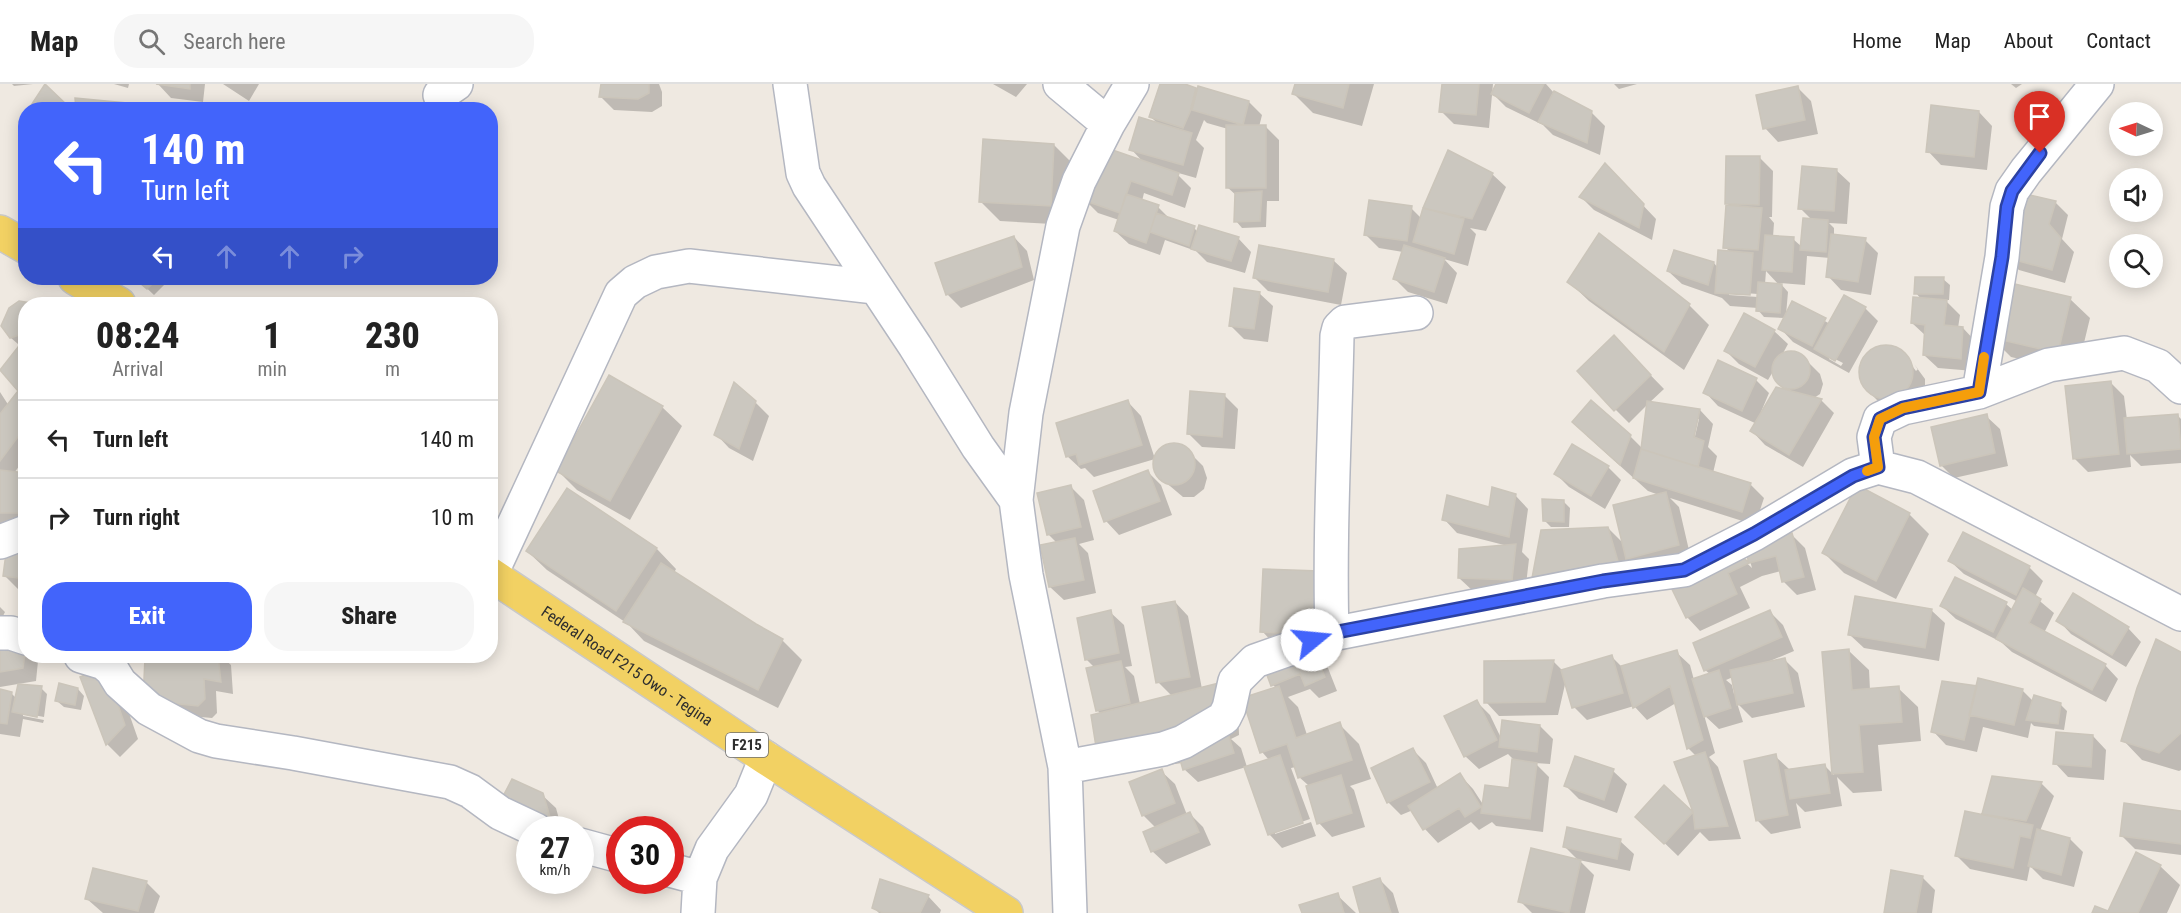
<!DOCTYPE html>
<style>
body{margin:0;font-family:"Roboto Condensed",sans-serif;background:#f6f6f6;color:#222;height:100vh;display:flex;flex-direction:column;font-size:22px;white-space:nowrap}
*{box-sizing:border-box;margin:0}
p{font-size:20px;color:#767676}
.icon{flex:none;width:33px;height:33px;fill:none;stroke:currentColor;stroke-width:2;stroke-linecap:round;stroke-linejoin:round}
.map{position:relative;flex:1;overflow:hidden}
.details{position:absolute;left:18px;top:213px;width:480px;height:366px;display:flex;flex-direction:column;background:#fff;border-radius:24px;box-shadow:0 3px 15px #0003}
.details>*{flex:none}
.hud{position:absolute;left:18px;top:18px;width:480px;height:183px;border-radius:24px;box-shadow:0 3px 15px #0003;background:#4264fb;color:#fff;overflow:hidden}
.needle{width:39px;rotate:274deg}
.buttons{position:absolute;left:2109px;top:18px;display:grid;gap:12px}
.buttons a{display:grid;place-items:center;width:54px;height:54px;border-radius:50%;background:#fff;box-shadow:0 3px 15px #0003;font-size:30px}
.speed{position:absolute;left:516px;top:732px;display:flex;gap:12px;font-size:30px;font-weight:700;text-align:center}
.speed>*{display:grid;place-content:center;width:78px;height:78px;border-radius:50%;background:#fff;box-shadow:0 3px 15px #0003;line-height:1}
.speed small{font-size:15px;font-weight:400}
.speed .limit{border:9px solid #d22;background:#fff;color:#111}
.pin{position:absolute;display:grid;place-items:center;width:51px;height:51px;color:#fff;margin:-62px -26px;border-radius:50% 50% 50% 0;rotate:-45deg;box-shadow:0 0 6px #0007}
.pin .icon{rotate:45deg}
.me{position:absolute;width:66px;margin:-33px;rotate:73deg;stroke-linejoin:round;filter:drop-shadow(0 0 4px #0008)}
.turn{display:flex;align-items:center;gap:21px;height:126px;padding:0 24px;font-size:27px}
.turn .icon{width:78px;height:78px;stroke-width:2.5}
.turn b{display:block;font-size:42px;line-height:51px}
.lanes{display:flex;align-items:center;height:57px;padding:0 24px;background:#0003;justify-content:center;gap:30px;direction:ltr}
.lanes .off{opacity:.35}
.eta{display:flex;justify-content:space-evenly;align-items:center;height:102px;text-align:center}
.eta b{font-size:36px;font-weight:800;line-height:42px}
.primary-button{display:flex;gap:12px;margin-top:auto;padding:12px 24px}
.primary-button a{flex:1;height:69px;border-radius:24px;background:#4264fb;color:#fff;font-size:24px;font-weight:800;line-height:69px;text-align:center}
.primary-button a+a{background:#f6f6f6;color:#222}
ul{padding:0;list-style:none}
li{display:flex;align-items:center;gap:18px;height:78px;padding:0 24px;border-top:2px solid #e0e0e0}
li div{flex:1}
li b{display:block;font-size:22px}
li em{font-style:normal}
header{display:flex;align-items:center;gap:36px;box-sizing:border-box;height:84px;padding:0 30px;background:#fff;border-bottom:2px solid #e0e0e0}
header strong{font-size:28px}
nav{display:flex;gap:33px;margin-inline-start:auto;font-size:21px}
.search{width:420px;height:54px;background:#f6f6f6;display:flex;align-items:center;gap:15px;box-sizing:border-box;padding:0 21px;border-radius:24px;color:#767676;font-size:22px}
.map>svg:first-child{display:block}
.shadow{fill:#0003;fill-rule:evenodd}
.building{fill:#cbc7bf;stroke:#cbc5ba;stroke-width:1.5}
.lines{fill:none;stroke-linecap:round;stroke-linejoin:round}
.minor-casing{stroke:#b4b7c1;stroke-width:36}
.major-casing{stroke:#c9c9c9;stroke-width:36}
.minor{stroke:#fff;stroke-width:33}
.major{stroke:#f2d163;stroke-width:33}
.route-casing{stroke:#2b41a3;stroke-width:15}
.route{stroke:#4264fb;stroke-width:10}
.slow{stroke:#f59e0b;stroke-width:10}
.labels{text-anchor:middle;stroke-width:4.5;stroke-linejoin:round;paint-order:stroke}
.shield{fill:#fff;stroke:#6d6d6d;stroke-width:1.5}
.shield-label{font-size:15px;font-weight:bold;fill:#2e2e2e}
.street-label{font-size:16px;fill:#2e2e2e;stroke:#fff}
</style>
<header>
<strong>Map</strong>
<div class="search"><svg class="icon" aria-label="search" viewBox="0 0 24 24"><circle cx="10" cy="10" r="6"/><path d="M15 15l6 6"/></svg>Search here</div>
<nav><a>Home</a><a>Map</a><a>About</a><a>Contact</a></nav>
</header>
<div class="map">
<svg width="2181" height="829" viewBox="0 0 2181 829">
<rect width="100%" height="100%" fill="#efe9e1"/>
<path class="shadow" d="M12,0H33L14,2Z
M114,0H129L128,4Z
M158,0H205L203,18L171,14Z
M223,0H259L249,17Z
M602,0H659L662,8V22L652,28L614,26L601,13Z
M993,0H1027L1016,13Z
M1162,0H1181L1198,8L1249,18L1262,31L1259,43H1266L1279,56V117H1267L1266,143L1242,144L1236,137L1237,112L1227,103L1228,45L1207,39L1204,36L1196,56L1204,64L1196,94L1175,88L1191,104L1185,124L1144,109L1142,117L1158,123L1171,136L1194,144L1198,148L1238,154L1251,168L1245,189L1207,178L1196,167L1165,156L1160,171L1129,160L1115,147L1119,136L1098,129L1085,116L1144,79L1131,65L1159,41L1151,33Z
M1296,0H1374L1362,42L1313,29L1294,10Z
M1443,0H1493L1489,44L1454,40L1441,27Z
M1498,0H1546L1554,9L1591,28L1605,42L1600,71L1553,51L1543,41L1506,23L1493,10Z
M1614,0H1637L1619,5Z
M2011,0H2022L2016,4Z
M1798,4L1811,17L1818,50L1778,58L1765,44Z
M1979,28L1992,42L1987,86L1941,81L1928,67Z
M1054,61L1074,81L1070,141L1000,137L980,117Z
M1449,68L1492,90L1506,103L1486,147L1470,144L1476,150L1468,182L1444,175L1457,189L1447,220L1408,208L1395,195L1403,168L1379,164L1366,151L1411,124L1421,134Z
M1759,73L1773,87L1772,133H1769L1774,139L1773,153L1793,155L1802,163L1812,136L1800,124L1836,86L1850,99L1847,140L1829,139L1834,144V151L1865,156L1878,169L1871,211L1841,206L1828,192L1830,174L1807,172L1805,201L1780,199L1788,208L1786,231L1793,219L1830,240L1865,224L1878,237L1849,289L1793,258L1780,244L1785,234L1764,233L1758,226V224L1730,222L1722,214L1682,200L1668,187L1714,179L1718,184L1730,168L1725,163L1731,123L1727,119ZM1766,187L1779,201L1765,200ZM1729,208L1758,210V213L1729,211ZM1829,272L1843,279L1841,282L1829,275Z
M1618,95L1656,135L1652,156L1594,126L1581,113Z
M2055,118L2068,131L2062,155L2074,168L2065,199L2019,186L2005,173Z
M1014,153L1027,167L1034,196L961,224L947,210Z
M1333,176L1347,189L1341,221L1268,207L1254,193Z
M136,194H162L166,199L154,211Z
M1943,195L1950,201L1949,216H1945L1960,231L1958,244H1963L1976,258L1974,287L1938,284L1924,271L1926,252L1912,239L1921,215L1916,209Z
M1569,198L1689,221L1709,241L1684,286L1589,217Z
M1259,209L1273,222L1268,258L1244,255L1230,241Z
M2070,215L2090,234L2077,288L2011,273L1991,253Z
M19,218L31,220H26V373L14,389L26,390V442L0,441V388H4L0,386V308L9,322L20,307L2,286L24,258L18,260L11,254Z
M1774,247L1788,260L1781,273L1792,268L1802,272L1820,290L1823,300L1820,310L1814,314L1821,316L1834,329L1803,383L1765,361L1752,347L1757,340L1718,322L1705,308L1756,296L1769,309L1761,328L1763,329L1791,309L1776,293L1775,284L1768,296L1739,280L1726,267Z
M1887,262L1902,267L1910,275H1907L1916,287L1918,285L1914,280L1925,295V311L1882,321L1868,307L1860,291L1861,282L1871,267Z
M1627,267L1664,305L1649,319L1700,326L1713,340L1708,363L1717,372L1713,389L1750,400L1764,414L1755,441L1670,414L1679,423L1691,475L1632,478L1641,510L1553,513L1608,444L1624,460L1659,411L1648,407L1587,352H1630L1643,365L1648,320L1629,339L1615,325ZM1696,335H1699L1693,361L1690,360Z
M2111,299L2124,312L2127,336L2177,331L2181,335V379L2141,382L2130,371L2131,383L2088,388L2074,374Z
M1224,311L1238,325L1235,365L1202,363L1189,350Z
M755,318L769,332L753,377L729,364L716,350Z
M1128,318L1141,332L1155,375L1094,393L1085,384L1081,385L1067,372Z
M662,323L682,342L630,436L577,406L558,387Z
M1986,332L2000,345L2008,382L1954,394L1941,381Z
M1173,360L1185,364L1203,382L1207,394L1204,405L1194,413H1183L1157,391L1155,378L1160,366Z
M1608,383L1621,396L1605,425L1569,403L1556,390Z
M1148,388L1161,401L1172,431L1119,451L1106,437Z
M1071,403L1084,416L1094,456L1079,460L1088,469L1096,509L1064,516L1050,503L1057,459L1048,450Z
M1858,403L1909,430L1929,450L1896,515L1844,489L1824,469Z
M567,406L657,465L676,485L674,489L755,542L782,556L802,576L778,624L644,557L628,540L547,486L527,467Z
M1515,411L1528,425L1522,468L1529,475L1525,509L1473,507L1459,494L1508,462L1457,449L1444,435L1490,425Z
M1563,417L1570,424L1569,443H1551L1544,436Z
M1964,450L2029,483L2043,497L2035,513L2054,529L2044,549L2105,581L2118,595L2106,618L2012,568L2001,558L1956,535L1942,522L2006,520L2013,526L2018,518L1964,490L1950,477Z
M1792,451L1805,464L1816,506L1797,511L1784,498L1781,487L1762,492L1740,503L1750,524L1700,547L1687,533L1736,469L1752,484L1746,463Z
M26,465V506L18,505L5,492Z
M1332,502L1275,561L1262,547Z
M1175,518L1188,532L1202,605L1238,620L1239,651L1231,655L1241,664L1247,683L1269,676L1262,668L1276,604L1273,601L1313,566L1326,579L1337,607L1319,614L1310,605L1288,613L1298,623L1307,651L1339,640L1359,660L1371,695L1350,702L1354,706L1365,743L1332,753L1319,739L1308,701L1299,693L1296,683L1291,684L1310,735L1275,747V750L1311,738L1316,752L1282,764L1269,750L1246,683L1198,698L1184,685L1182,679L1118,688L1101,630L1097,626L1095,584L1086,575L1110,528L1124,541L1132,582L1125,583L1134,592L1140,620L1172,612L1158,598Z
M0,523L5,528L3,532L12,542L0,552Z
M1931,526L1945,539L1939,577L1864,564L1850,551Z
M1770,528L1783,541L1794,567L1770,577L1785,576L1798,589L1805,623L1752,634L1737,619L1743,638L1719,645L1704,631L1715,669L1709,673L1718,683L1741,755L1709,757L1700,748L1678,772L1651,746L1664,703L1694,731L1696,672L1688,664L1676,619L1647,636L1634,622L1587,636L1574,623L1566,596L1558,631L1499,632L1486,618L1485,579L1554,578L1563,587L1612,573L1622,583L1676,568L1690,581L1694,596L1710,590L1705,586ZM1733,593L1736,609L1734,610L1732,601L1726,596Z
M2058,536L2128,544L2141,558L2126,583L2071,550Z
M0,563L26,564V572H33L38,577L36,597L0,603Z
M1849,567L1869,586L1870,606L1898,604L1918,623L1921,657L1878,661L1882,707L1853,709L1837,693L1842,722L1805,728L1796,719L1801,744L1771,750L1758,737L1775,672L1789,685L1824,681L1834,691L1824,569Z
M2181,570V686L2179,687L2142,676L2123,656Z
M169,572H221L231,581L233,610L216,607L217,629L212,634L158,629Z
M118,598L138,655L120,673L107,660Z
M41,604L47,610L44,633L23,629V632L44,636L43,639L23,635L20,653L0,650V607L11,609L16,614Z
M1977,604L2022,606L2033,617L2060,620L2067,627L2064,646L2034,642L2031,639L2028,654L1983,643L1977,668L1946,661L1933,647Z
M78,605L84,612L81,626L64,623L57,617Z
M1476,617L1490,631L1501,654L1540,642L1553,655L1550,680L1535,679L1549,693L1543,748L1496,742L1492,738L1479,746L1471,738L1438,759L1425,745L1413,726L1401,731L1388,718L1413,666L1426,679L1438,705L1460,691L1473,705L1484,722L1510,706L1514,676L1508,670L1479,685L1465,672Z
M2093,652L2106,666L2104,696L2068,693L2055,679Z
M1161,687L1175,700L1187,731L1190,730L1203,743L1211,761L1166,780L1152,767L1156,744L1143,731Z
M1613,687L1627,700L1617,729L1579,715L1566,702Z
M2041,699L2054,712L2040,747L2070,755L2083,768L2074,803L2043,795L2030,782L2027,797L1970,785L1957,772L1988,734L1984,729Z
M542,711L556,724L562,746H535Z
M2181,728V771L2135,765L2121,751Z
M1620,757L1634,770L1630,787L1579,776L1594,791L1585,829H1532L1520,817L1579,777L1565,763Z
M2160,782L2180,801L2167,829H2108Z
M1922,793L1935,806L1932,829H1886Z
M1380,796L1393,809L1399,829H1362Z
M146,798L160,812L154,829H103L87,815Z
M1337,811L1356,829H1303Z
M928,812L941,826L940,829H879L874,824Z"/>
<path class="building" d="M45,0L69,23L68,26H28Z
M156,0H190V5Z
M601,0H649V9L638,15L599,13Z
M1160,0H1185L1196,4L1190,28L1183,44L1149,33Z
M1295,0H1349L1343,24L1292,10Z
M1442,0H1479L1476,31L1439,28Z
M1496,0H1544L1529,29L1491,10Z
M1198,2L1249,17L1243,41L1192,26Z
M1798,2L1805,36L1763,45L1756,11Z
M1554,7L1592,27L1587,59L1538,38Z
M75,14L158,22L157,26H76Z
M1931,21L1979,27L1974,73L1926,68Z
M26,29V41L19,38Z
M1139,33L1192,49L1183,81L1129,66Z
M1226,41H1266V104H1226Z
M983,55L1054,60L1051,122L979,118Z
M1101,62L1179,89L1172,111L1131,97L1120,129L1083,116Z
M1448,66L1493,89L1472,135L1423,124Z
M1726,72H1760L1759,121L1725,120Z
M1605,79L1644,120L1639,144L1579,113Z
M1802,82L1837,85L1834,127L1798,125Z
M1262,107L1260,137L1234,138L1235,109Z
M2016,108L2056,117L2049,140L2061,154L2052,186L2004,173Z
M1126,110L1159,121L1146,159L1114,147Z
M1369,116L1412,122L1407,157L1364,151Z
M1726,121L1762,124L1758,166L1723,164Z
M1423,124L1464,135L1454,170L1413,158Z
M1156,129L1195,142L1189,162L1150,148Z
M1803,134L1828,136L1826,168L1800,166Z
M1199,141L1239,153L1231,177L1191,165Z
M1599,149L1690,220L1664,268L1567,198Z
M1831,150L1866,154L1858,198L1826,193Z
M1765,151L1794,153L1792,188L1762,186Z
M1014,152L1022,183L946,211L935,179Z
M1259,161L1334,175L1328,208L1253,194Z
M1404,161L1445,174L1434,208L1393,195Z
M1674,166L1714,178L1708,201L1667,187Z
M1718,166L1753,169L1750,211L1715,209Z
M1915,193H1944L1943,210H1914Z
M134,194H158L147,205Z
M2002,197L2071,213L2058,269L1989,253Z
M1758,198L1782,200L1780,229L1756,227Z
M1234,204L1260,208L1254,245L1229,242Z
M1844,211L1866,223L1835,277L1814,265Z
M1913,213L1947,216L1944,241L1963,243L1961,275L1923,271L1925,241L1911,239Z
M19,217L38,220H26V241L19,251L10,254L1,242L9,224Z
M1792,217L1826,234L1812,262L1778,245Z
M1744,229L1775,246L1755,283L1724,267Z
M1614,251L1651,291L1614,327L1577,287Z
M26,253V296L18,307L0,286Z
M1859 288a27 27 0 1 1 54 0a27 27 0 1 1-54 0Z
M1772 286a19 19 0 1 1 38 0a19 19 0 1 1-38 0Z
M1718,276L1757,294L1742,327L1703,309Z
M609,291L663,322L610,417L556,387Z
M2111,297L2119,370L2073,375L2065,302Z
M734,298L756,317L739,365L714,351Z
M1776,303L1822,315L1789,371L1750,347Z
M26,305V342L0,377V330L18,307Z
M1190,307L1225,310L1222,353L1187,350Z
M1128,316L1142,361L1079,381L1076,370L1066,373L1056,339Z
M1591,316L1631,351L1620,381L1572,338Z
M1647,317L1700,325L1694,353L1704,357L1698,383L1641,365Z
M1987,330L1995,369L1940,382L1931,343Z
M2178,330L2181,365L2127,370L2124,334Z
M1153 380a21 21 0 1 1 42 0a21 21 0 1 1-42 0Z
M1572,360L1609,382L1591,412L1554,390Z
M1641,365L1751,399L1742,428L1633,394Z
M0,386L26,389V429H0Z
M1148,386L1160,417L1104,438L1093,407Z
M1071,401L1081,443L1047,451L1037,409Z
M1857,401L1910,429L1876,497L1822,469Z
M1492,403L1516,410L1509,453L1442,436L1447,411L1489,423Z
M567,404L657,464L616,527L526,467Z
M1666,408L1679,461L1626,475L1613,421Z
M1542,415L1564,416V438L1543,437Z
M1608,443L1622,491L1532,494L1541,446Z
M1963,448L2030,482L2016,511L1948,477Z
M1792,449L1804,493L1782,498L1776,472L1749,479L1744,462Z
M1075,454L1084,496L1049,503L1040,461Z
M1516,460L1512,496L1458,494L1459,465Z
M7,461L26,463V495L3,492Z
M1737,467L1749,479L1728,489L1737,510L1686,534L1669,499Z
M661,479L756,540L783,555L758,606L623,538Z
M1263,485L1319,487L1316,551L1260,548Z
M1955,493L2007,518L1993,548L1940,522Z
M2023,504L2041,515L2029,539L2106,580L2092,606L1996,555Z
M2073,509L2129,543L2112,571L2056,537Z
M1855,512L1932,525L1925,564L1848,551Z
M1175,517L1190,593L1156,599L1142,523Z
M1111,526L1119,569L1085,576L1077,534Z
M1770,526L1782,553L1704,587L1693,559Z
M2156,555L2181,568V649L2159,669L2121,657L2137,604Z
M0,562H26L23,584L0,588Z
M1313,564L1325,593L1305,602L1300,590L1271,602L1264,583Z
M1849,565L1852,606L1899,602L1902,638L1859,641L1863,688L1832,690L1822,568Z
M1677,566L1703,656L1687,665L1670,602L1633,624L1621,582Z
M1612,571L1623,609L1572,624L1561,586Z
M166,572H218L221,598L204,595L205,615L198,622L143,616L145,574Z
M1785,574L1793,609L1737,621L1730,586Z
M1554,576L1545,618L1484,619V577Z
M1121,577L1130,619L1096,627L1086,584Z
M105,583L125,641L106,661L80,593Z
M1719,586L1731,624L1704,633L1692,595Z
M1978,594L2023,605L2014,641L1969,631Z
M1942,597L1977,602L1964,656L1931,648Z
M59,599L78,604L75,621L55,617Z
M1219,599L1220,631L1097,669L1091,631Z
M18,600L42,602L37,633L12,628Z
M1279,602L1296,654L1340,638L1352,676L1298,694L1287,660L1260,669L1242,614Z
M0,605L12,608L7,640L0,639Z
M2034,611L2061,619L2058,640L2026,636Z
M1477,616L1497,656L1464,673L1444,632Z
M1502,636L1540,641L1537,668L1499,663Z
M2056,648L2093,651L2091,683L2053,680Z
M1228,649L1234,669L1183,686L1177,665Z
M1413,664L1430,698L1387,719L1371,684Z
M1705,668L1728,742L1695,745L1693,728L1674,678Z
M1776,670L1788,731L1756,737L1744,677Z
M1280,671L1303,739L1268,751L1244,683Z
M1575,672L1614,685L1604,716L1564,702Z
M1512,675L1537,679L1530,735L1481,729L1485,701L1509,704Z
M1825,680L1830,709L1790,715L1785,686Z
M1162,685L1175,719L1142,732L1129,698Z
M1460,689L1481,723L1465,733L1459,724L1423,746L1408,722Z
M1341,691L1352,729L1317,740L1306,702Z
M1992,692L2042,698L2026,737L1982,730Z
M512,695L543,709L550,733H520L498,722Z
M1664,701L1693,728L1664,760L1635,733Z
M2124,719L2181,727V760L2120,752Z
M1965,727L2033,741L2030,754L2020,752L2013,784L1955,772Z
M1190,728L1199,748L1151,768L1143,748Z
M1567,743L1621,755L1617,775L1563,763Z
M2037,745L2070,754L2061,791L2028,782Z
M1531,764L1581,776L1569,829L1518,818Z
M2136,768L2161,781L2138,829H2092L2095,822L2108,827Z
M93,784L147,797L138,827L85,815Z
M1891,786L1923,792L1916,829H1884Z
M1380,794L1391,829H1360L1353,803Z
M880,795L929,811L920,829H883L872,824Z
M1338,809L1344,829H1302L1299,821Z"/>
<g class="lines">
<g class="minor-casing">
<path id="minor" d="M790,0L803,89L809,102L915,262L978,363L1016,416
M1060,0L1108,40
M440,11L456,0
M1979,308L2002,173L2007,123L2012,107L2026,87L2097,0
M1878,383L1874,353L1880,335L1903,324L1979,308L2049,281L2124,269L2158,282L2181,303
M0,458L26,448
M491,490L621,210L635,198L656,188L689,182L875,203
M0,549H11L26,554
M1332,550C1329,450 1335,351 1337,252L1339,244L1345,238L1416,229
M81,572L104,579L112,586L120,599L149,625L199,652L216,657L293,669L450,698L470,707L500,729L536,746
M1065,683L1163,665L1183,658L1224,634L1229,624L1235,597L1255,577L1332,550L1603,497L1684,486L1754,450L1853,391L1878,383L1917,393L2181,530
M580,761L620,772
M670,786L700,794
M698,829L700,794L712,765L751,711L766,674
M1070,829L1065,683L1026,491L1016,416L1026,329L1063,142L1079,97L1108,40L1132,0"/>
</g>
<g class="major-casing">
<g id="major">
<path d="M0,148L26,163"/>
<path d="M75,194L119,220"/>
<path id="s1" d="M490,490L766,674L1006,829"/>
</g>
</g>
<use href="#minor" class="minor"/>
<use href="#major" class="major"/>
</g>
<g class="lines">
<g class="route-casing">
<path id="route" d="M1312,556L1332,549L1603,497L1684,486L1754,450L1853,392L1878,383L1874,353L1880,335L1903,324L1979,308L2002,173L2007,123L2012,107L2040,69"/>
</g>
<use href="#route" class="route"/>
<path class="slow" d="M1867,387L1878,383L1874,353L1880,335L1903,324L1979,308L1984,273"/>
</g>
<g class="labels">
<rect class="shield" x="726" y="649" width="42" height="24" rx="4.5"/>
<g class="shield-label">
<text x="747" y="666">F215</text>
</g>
<g class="street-label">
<text dy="6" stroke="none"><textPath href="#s1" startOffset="165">Federal Road F215 Owo - Tegina</textPath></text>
</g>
</g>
</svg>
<div class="buttons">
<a><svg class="needle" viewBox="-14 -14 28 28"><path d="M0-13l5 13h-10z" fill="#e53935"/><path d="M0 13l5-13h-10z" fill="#767676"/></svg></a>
<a><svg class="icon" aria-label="sound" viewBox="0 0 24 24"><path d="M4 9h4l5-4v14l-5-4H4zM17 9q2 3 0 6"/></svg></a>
<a><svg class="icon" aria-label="search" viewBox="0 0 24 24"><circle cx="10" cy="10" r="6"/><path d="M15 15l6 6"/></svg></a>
</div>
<div class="speed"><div>27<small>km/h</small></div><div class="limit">30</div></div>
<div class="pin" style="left:2040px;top:69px;background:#d93025"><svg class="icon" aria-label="arrive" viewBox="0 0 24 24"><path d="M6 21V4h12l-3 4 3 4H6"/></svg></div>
<svg class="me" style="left:1312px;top:556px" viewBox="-20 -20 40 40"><circle r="19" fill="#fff"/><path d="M0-13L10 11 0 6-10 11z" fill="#4264fb"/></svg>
<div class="hud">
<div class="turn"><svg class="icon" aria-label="left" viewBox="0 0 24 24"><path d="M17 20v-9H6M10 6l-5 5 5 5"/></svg><div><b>140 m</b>Turn left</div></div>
<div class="lanes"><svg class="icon" aria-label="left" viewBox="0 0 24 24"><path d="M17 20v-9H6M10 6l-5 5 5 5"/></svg><svg class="icon off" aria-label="ahead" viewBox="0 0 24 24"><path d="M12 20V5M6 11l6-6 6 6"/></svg><svg class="icon off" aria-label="ahead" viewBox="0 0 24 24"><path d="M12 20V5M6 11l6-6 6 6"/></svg><svg class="icon off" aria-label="right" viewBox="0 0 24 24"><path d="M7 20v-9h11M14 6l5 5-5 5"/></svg></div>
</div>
<section class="details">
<div class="eta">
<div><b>08:24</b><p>Arrival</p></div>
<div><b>1</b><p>min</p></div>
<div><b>230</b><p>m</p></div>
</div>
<ul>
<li><svg class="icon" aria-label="left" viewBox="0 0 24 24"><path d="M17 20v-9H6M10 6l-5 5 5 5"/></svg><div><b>Turn left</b></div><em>140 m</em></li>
<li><svg class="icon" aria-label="right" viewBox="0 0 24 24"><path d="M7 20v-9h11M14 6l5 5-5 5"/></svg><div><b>Turn right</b></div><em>10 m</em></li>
</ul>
<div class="primary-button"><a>Exit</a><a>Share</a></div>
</section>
</div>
